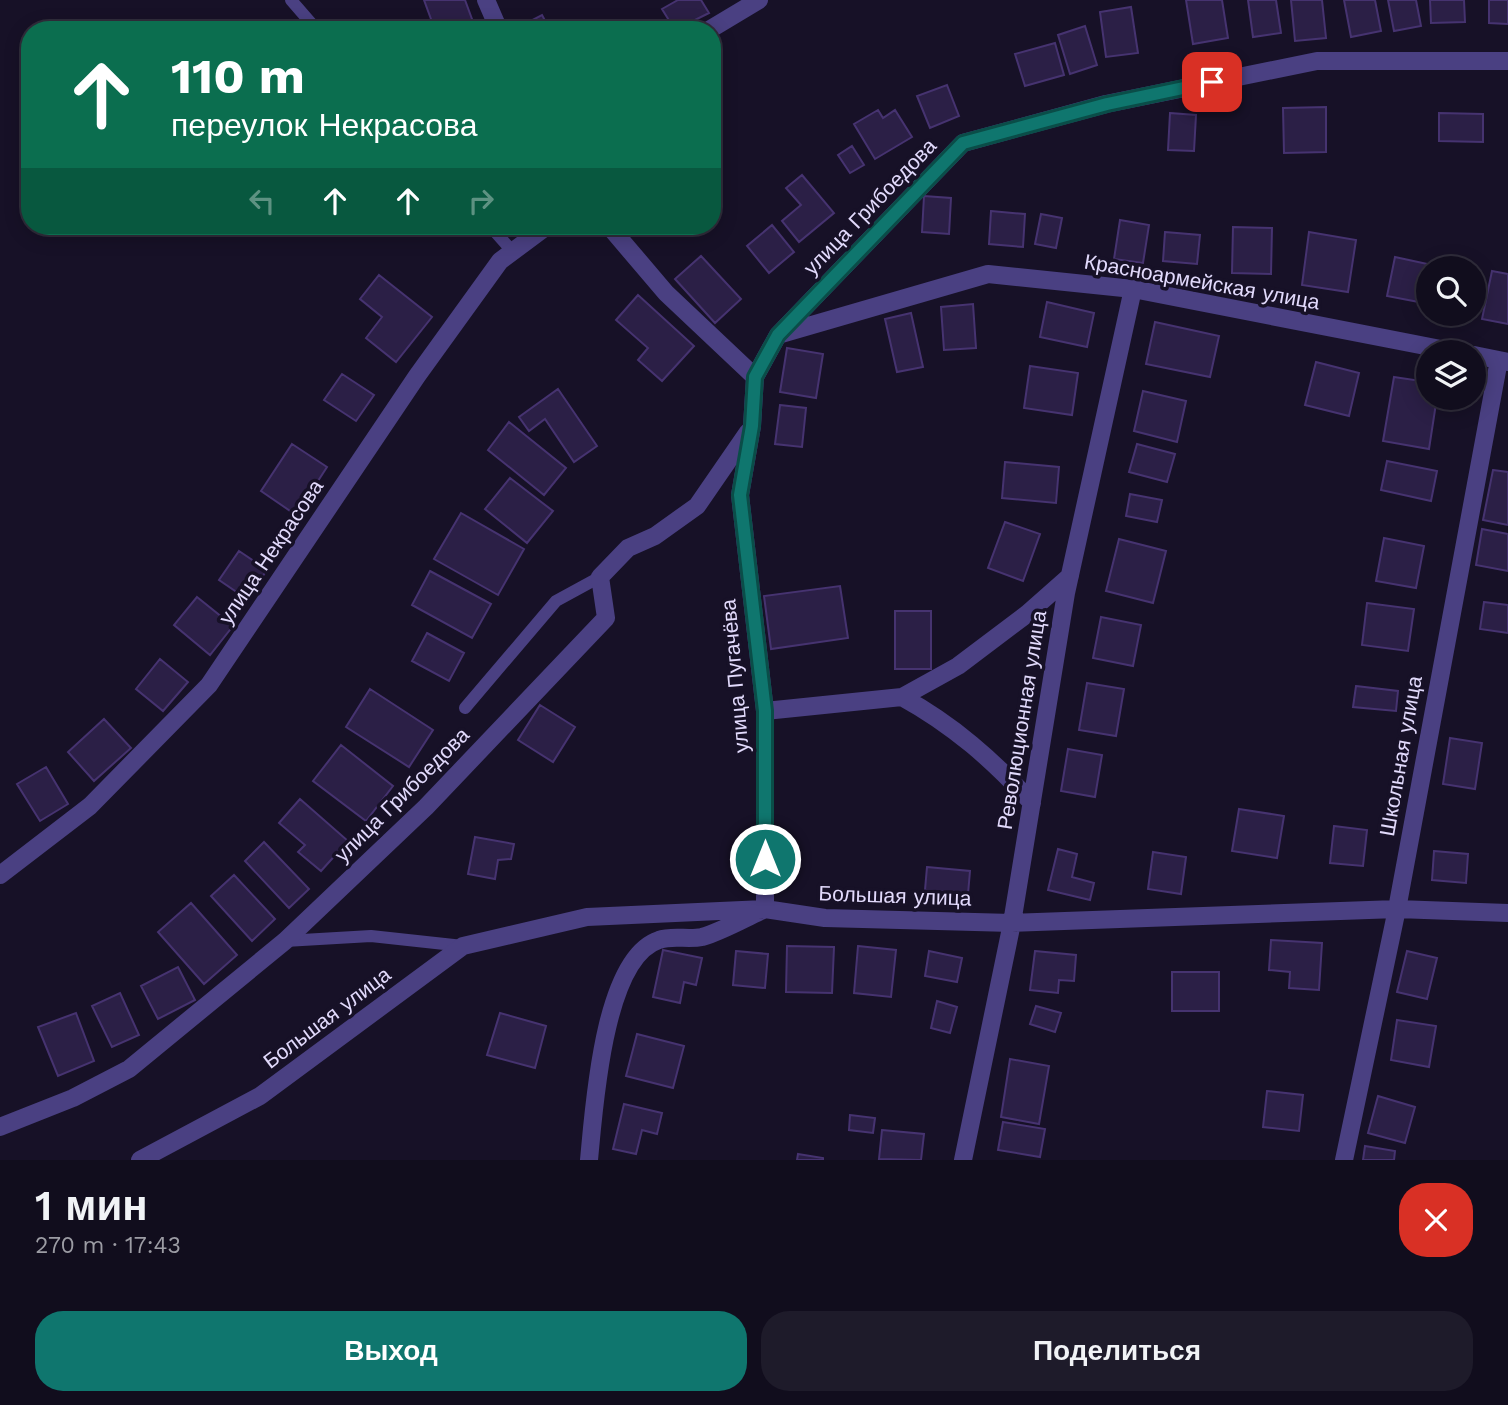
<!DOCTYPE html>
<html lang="ru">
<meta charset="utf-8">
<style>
body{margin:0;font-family:"Work Sans",sans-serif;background:#1e1b2a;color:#f1f3f6;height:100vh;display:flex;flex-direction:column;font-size:26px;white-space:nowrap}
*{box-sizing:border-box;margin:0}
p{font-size:23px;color:#9c9ca4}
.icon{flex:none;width:38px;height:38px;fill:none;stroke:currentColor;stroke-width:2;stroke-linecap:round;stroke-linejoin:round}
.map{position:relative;height:1160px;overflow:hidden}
.panel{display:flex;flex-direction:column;background:#110d1d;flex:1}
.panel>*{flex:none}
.banner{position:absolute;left:21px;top:21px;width:700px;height:214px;border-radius:28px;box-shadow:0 4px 18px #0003,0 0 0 2px #302d3b;background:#0b6e4f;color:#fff;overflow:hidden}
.fabs{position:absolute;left:1416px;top:256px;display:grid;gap:14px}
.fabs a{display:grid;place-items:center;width:70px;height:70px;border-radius:50%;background:#110d1d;box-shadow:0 4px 18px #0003,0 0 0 2px #302d3b;font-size:35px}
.pin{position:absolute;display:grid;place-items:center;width:60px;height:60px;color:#fff;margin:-30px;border-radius:14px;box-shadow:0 4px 10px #0006}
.me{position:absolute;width:77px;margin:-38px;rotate:0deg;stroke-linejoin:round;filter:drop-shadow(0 0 5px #0008)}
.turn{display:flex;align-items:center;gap:24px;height:147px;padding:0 35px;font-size:32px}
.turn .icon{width:91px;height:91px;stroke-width:2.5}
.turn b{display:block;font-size:49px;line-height:60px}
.lanes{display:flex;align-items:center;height:66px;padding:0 35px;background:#0003;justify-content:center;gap:35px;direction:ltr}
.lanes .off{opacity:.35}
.round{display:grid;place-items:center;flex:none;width:74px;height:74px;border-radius:28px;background:#1e1b2a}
.summary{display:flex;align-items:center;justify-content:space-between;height:119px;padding:0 35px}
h1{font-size:42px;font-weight:600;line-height:52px}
.primary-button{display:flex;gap:14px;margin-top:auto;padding:14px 35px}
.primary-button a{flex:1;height:80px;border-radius:28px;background:#0f766e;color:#fff;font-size:28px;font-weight:600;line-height:80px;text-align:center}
.primary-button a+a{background:#1e1b2a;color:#f1f3f6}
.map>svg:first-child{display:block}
.building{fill:#2b1f46;stroke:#463370;stroke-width:2}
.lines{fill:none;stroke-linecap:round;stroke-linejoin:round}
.service{stroke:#4a4082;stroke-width:12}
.minor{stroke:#4a4082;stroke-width:18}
.route-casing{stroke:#0a4d48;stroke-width:18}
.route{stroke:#0f766e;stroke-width:12}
.labels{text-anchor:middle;stroke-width:7;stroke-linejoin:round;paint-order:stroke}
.street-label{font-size:21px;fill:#e2dafc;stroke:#171127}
</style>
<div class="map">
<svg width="1508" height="1160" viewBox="0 0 1508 1160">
<rect width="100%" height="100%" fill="#171127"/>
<path class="building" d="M424,0H465L476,30H435Z
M678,0H701L709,13L675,30L662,9Z
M1186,0H1222L1228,38L1193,44Z
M1248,0H1276L1281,33L1253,37Z
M1291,0H1322L1326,38L1295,41Z
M1344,0H1375L1381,31L1351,37Z
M1388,0H1416L1421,26L1394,31Z
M1430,0H1464L1465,22L1431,23Z
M1489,0H1508V24L1489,23Z
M1131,7L1138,53L1106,57L1100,12Z
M542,15L550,30H513Z
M1085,26L1097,65L1070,74L1058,35Z
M1055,43L1064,75L1025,86L1015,54Z
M947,85L959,116L930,128L917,96Z
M1326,107V152L1284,153L1283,108Z
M878,110L883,118L895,110L912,137L875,159L854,124Z
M1170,113L1196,115L1194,151L1168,150Z
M1439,113L1483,114V142L1439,141Z
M852,146L864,165L850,173L838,155Z
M802,175L834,213L799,242L782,221L801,205L786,188Z
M924,196L951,198L949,234L922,232Z
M991,211L1025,214L1023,247L989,244Z
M1041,214L1062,218L1056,248L1035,244Z
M1120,220L1149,225L1143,263L1114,259Z
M772,225L794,252L769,273L747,246Z
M1233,227L1272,228L1271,274L1232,273Z
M1165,232L1200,235L1197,264L1163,261Z
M1309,232L1356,240L1348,292L1302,285Z
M701,256L741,299L715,323L675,279Z
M1395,257L1432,265L1428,268L1424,303L1387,296Z
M1492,271L1508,274V324L1482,319Z
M379,275L432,317L396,362L366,338L382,317L360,299Z
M638,295L694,346L662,381L638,360L648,348L616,320Z
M1047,302L1094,313L1087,347L1040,337Z
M973,304L976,348L944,350L941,307Z
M911,313L923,367L897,372L885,319Z
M1155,322L1219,336L1210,377L1146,364Z
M787,348L823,354L816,398L780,392Z
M1316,362L1359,373L1349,416L1305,405Z
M1030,366L1078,373L1072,415L1024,408Z
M342,374L374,395L356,421L324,400Z
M1394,377L1428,382V397H1437L1429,449L1383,441Z
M558,389L597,446L574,462L545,419L529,431L519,417Z
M1143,391L1186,401L1177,442L1134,431Z
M780,405L806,408L802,447L775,444Z
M509,422L566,468L544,495L488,450Z
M292,444L327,467L296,515L261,491Z
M1137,444L1175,454L1167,482L1129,472Z
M1387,461L1437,471L1431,501L1381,490Z
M1005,462L1059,467L1056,503L1002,498Z
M1493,470L1508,472V525L1483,520Z
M510,478L553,511L527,543L485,509Z
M1130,494L1162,500L1157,522L1126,516Z
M461,513L524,549L498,595L434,559Z
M1005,522L1040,534L1023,581L988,568Z
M1482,529L1508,534V571L1476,565Z
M1384,538L1424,546L1416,588L1376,581Z
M1119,539L1166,551L1153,603L1106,591Z
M239,551L267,570L247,599L219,580Z
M430,571L491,604L472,638L412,605Z
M840,586L848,638L771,649L764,596Z
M197,597L233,626L210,655L174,625Z
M1484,602L1508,605V633L1480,629Z
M1367,603L1414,609L1408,651L1362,645Z
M895,611H931V669H895Z
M1101,617L1141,625L1133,666L1093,658Z
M427,633L464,653L449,681L412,661Z
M160,659L188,682L163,711L136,689Z
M1087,683L1124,689L1116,736L1079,730Z
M1356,686L1398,691L1396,711L1353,707Z
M370,689L433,730L409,767L346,727Z
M540,705L575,727L553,762L518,740Z
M104,719L131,748L94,781L68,752Z
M1450,738L1482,743L1475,789L1443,784Z
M341,745L393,786L366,821L313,781Z
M1068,749L1102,755L1095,797L1061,791Z
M46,767L68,804L40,821L17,784Z
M300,799L348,841L321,871L298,852L305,845L279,823Z
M1239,809L1284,816L1277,858L1232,851Z
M1334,826L1367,830L1363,866L1330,863Z
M475,837L514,844L511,859L498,860L495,879L468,874Z
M264,842L309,889L289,908L245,861Z
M1058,849L1077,854L1072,877L1094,883L1090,900L1048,890Z
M1434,851L1468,854L1466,883L1432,880Z
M1153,852L1186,857L1181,894L1148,889Z
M927,867L970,871L968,894L925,890Z
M234,875L275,919L252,941L211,896Z
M191,903L237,955L204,984L158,932Z
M1271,940L1322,943L1319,990L1289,988L1290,972L1269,970Z
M787,946L834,947L832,993L786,992Z
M858,946L896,950L891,997L854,993Z
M663,950L702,958L696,985L684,982L680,1003L653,997Z
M736,951L768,954L765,988L733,985Z
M929,951L962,958L957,982L925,976Z
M1035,951L1076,955L1074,981L1059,980L1058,993L1030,990Z
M1407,951L1437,958L1427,999L1397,992Z
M178,967L195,1000L158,1019L141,986Z
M1172,972H1219V1011H1172Z
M120,993L139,1035L112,1047L92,1006Z
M937,1001L957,1007L950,1033L931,1028Z
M1036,1006L1061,1013L1055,1032L1030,1024Z
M76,1013L94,1061L58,1076L38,1027Z
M500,1013L546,1026L535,1068L487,1055Z
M1397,1020L1436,1026L1429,1067L1391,1060Z
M637,1034L684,1046L673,1088L626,1076Z
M1010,1059L1049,1066L1039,1124L1001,1117Z
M1267,1091L1303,1095L1299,1131L1263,1127Z
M1378,1096L1415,1107L1405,1143L1368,1133Z
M624,1104L662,1113L657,1134L642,1130L636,1154L613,1149Z
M850,1115L875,1118L873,1133L849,1130Z
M1003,1122L1045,1129L1040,1157L998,1150Z
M882,1130L924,1134L921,1160L879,1159Z
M1365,1146L1395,1151L1394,1160H1363Z
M798,1154L823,1158V1160H797Z"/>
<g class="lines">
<path class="service" d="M291,0L317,30
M490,226L513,252
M465,708L556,601L600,577
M285,941L371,936L463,946"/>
<path class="minor" d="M486,0L499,30
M709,30L759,0
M781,334L988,274L1133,289L1456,352
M1474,355L1508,362
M755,377L778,335L963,143L1106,104L1317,61H1508
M902,697C953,725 993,760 1032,803
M765,711L902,697L958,666L1027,614L1070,576
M0,875L90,806L209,685L417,376L500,261L547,226
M0,1127L73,1098L129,1069L285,941L426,807L606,618L600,577L628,548L655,536L697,506L748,432
M140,1160L260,1096L463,946L587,917L765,909L825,918L1012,923L1397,909L1508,913
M589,1160C594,1109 603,958 659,940C672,935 688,940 702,937C723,931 745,918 765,909V711L740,495L752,426L755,377L666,293L609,226
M963,1160L1012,923L1066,593L1133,289
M1344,1160L1397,909L1499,360"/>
</g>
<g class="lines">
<g class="route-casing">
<path id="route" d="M765,859V711L740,495L752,426L755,377L778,335L963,143L1107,104L1212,82"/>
</g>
<use href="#route" class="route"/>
</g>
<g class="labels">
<g class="street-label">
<text transform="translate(870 207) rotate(-46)" y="7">улица Грибоедова</text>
<text transform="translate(1202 282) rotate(10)" y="7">Красноармейская улица</text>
<text transform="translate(271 552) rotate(-56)" y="7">улица Некрасова</text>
<text transform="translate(735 676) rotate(-95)" y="7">улица Пугачёва</text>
<text transform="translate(1022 720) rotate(-81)" y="7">Революционная улица</text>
<text transform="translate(1401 756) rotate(-80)" y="7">Школьная улица</text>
<text transform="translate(402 795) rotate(-45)" y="7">улица Грибоедова</text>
<text transform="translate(895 896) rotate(2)" y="7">Большая улица</text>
<text transform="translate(327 1018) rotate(-37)" y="7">Большая улица</text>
</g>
</g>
</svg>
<div class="fabs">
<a><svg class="icon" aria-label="search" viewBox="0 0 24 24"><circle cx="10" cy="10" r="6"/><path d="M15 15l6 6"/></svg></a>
<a><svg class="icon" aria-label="layers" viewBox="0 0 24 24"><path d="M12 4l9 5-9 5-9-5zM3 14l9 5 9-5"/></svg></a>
</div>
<div class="pin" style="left:1212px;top:82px;background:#d93025"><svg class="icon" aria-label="arrive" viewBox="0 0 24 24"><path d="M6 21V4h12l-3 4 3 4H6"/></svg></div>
<svg class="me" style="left:765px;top:859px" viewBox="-20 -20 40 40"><circle r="17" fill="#0f766e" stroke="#fff" stroke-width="3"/><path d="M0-11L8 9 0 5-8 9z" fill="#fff"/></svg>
<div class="banner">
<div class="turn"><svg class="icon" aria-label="ahead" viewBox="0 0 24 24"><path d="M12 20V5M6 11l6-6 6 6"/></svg><div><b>110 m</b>переулок Некрасова</div></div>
<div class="lanes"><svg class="icon off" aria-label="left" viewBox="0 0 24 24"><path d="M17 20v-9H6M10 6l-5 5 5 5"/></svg><svg class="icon" aria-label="ahead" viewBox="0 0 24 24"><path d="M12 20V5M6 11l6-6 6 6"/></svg><svg class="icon" aria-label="ahead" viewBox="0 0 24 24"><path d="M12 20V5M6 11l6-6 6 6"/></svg><svg class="icon off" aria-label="right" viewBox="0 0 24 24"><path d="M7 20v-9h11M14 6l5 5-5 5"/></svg></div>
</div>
</div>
<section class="panel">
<div class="summary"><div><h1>1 мин</h1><p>270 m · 17:43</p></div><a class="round" style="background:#d93025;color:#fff"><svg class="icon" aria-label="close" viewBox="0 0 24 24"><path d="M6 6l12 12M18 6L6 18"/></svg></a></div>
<div class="primary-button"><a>Выход</a><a>Поделиться</a></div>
</section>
